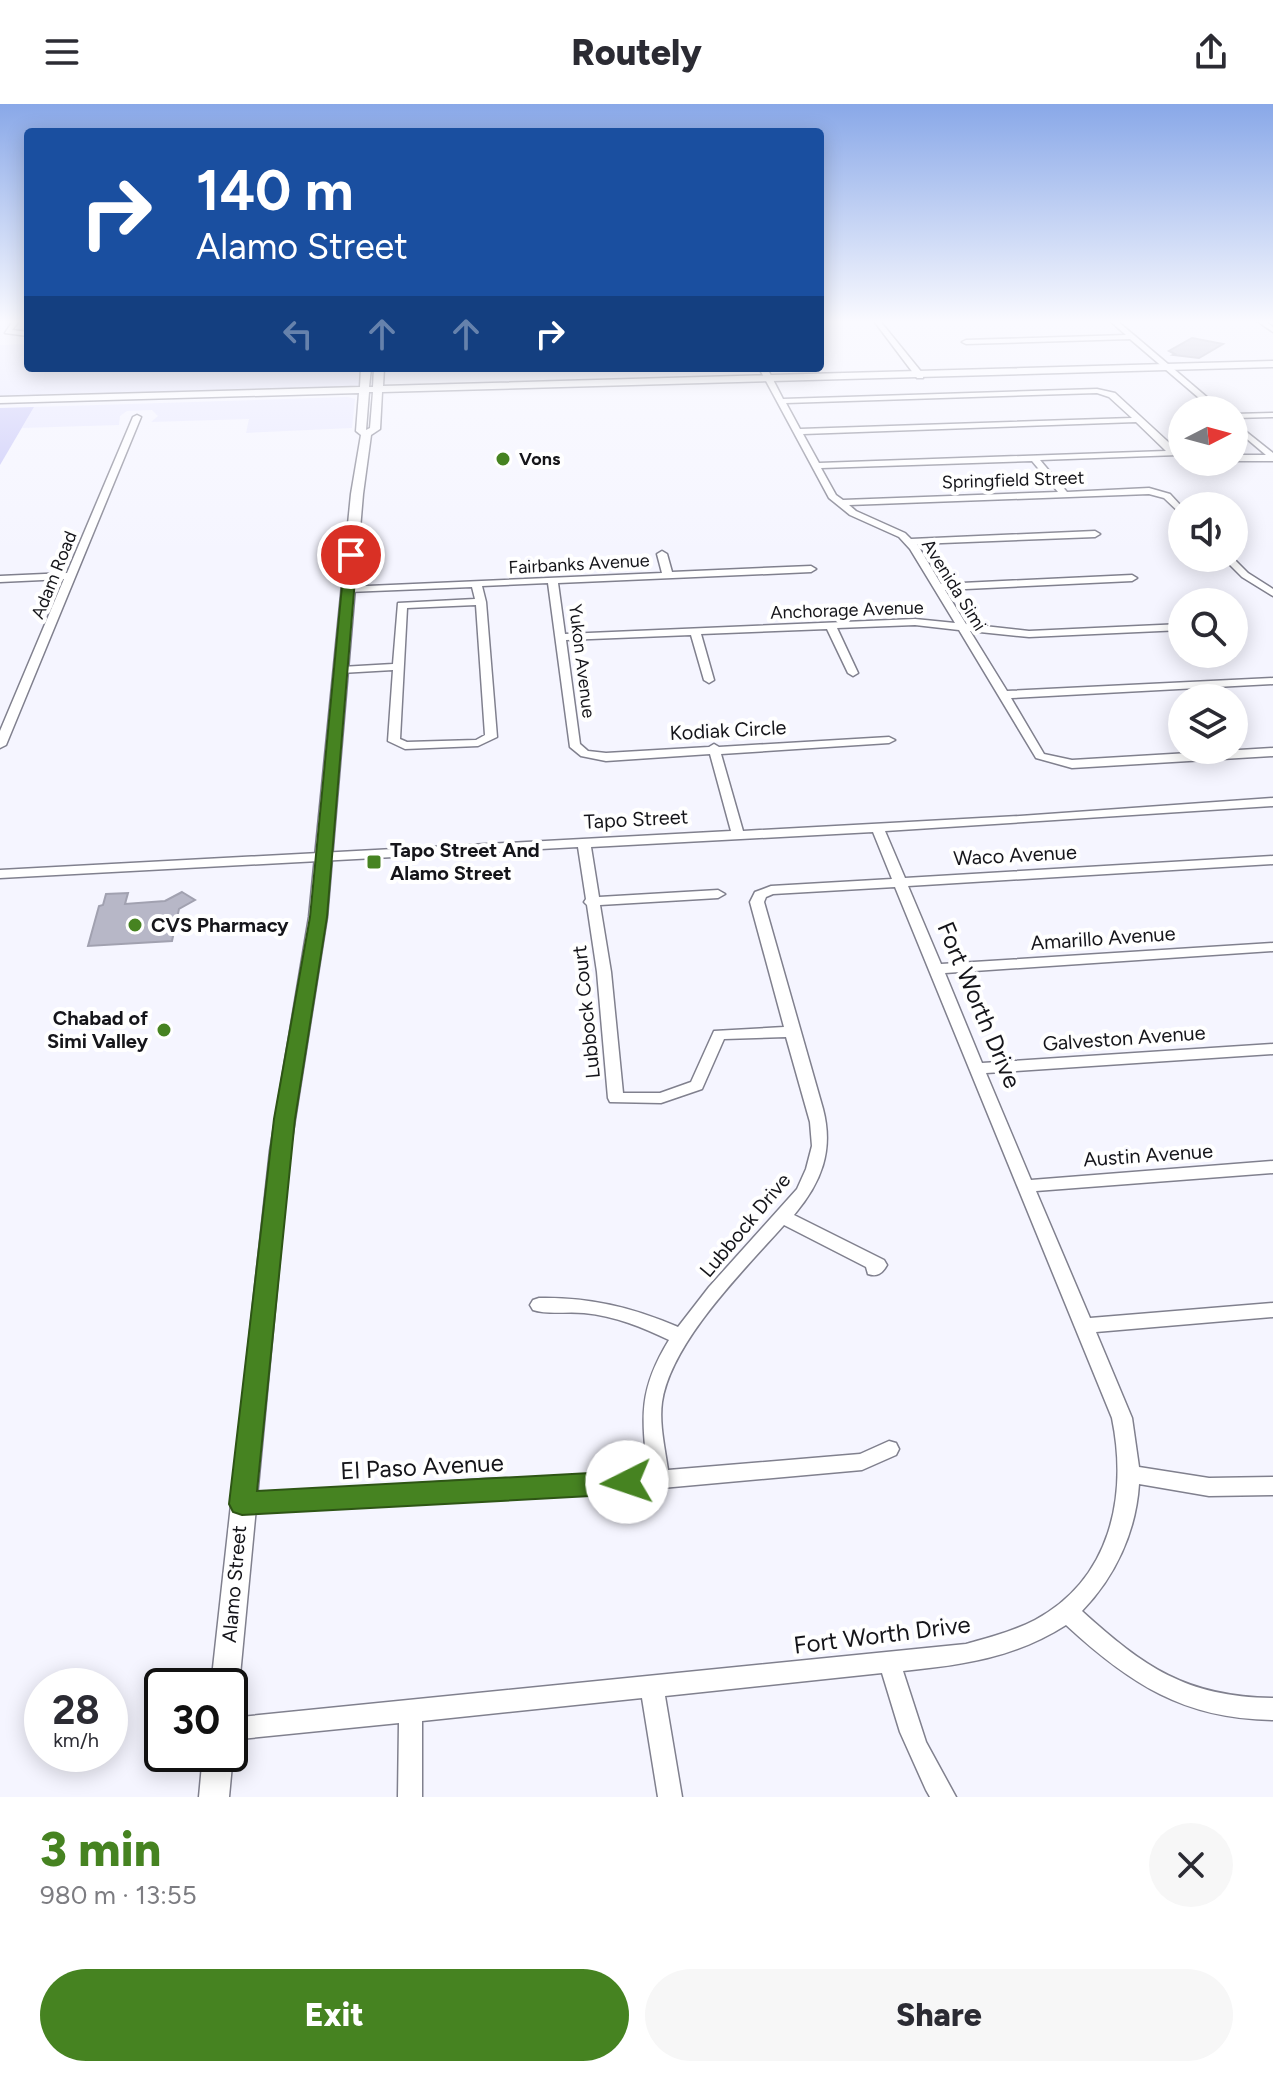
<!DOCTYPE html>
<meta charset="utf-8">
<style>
body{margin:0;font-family:Figtree,sans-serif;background:#f7f7f7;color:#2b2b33;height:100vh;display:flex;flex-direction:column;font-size:30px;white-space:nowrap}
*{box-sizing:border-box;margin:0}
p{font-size:26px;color:#7c7c81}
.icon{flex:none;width:44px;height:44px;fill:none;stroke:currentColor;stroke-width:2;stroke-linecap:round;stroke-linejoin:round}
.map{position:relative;height:1693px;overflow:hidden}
.sheet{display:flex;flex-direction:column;background:#fff;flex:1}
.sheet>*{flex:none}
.hud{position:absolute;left:24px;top:24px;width:800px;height:244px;border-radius:8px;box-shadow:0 4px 20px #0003;background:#1a4fa0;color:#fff;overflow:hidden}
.needle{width:52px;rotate:84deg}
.controls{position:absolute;left:1168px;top:292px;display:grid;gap:16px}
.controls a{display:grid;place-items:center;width:80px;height:80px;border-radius:50%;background:#fff;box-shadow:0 4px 20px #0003;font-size:40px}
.speed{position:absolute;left:24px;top:1564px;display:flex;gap:16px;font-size:40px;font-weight:700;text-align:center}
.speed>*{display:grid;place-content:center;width:104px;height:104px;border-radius:50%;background:#fff;box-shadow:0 4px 20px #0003;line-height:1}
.speed small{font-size:20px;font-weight:400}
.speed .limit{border:4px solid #111;border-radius:12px;background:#fff;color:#111}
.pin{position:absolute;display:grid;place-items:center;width:68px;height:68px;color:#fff;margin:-34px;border:4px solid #fff;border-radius:50%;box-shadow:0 2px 8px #0007}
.me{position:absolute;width:88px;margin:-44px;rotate:266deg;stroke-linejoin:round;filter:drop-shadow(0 0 6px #0008)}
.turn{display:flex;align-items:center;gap:28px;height:168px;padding:0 40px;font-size:36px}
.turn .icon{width:104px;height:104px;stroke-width:2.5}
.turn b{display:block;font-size:56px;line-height:68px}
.lanes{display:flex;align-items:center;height:76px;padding:0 40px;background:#0003;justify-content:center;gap:40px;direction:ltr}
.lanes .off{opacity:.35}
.round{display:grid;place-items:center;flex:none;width:84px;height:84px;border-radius:42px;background:#f7f7f7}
.overview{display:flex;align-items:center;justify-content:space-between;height:136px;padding:0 40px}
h1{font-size:48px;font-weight:800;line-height:60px;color:#468321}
.action{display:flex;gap:16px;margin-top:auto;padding:16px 40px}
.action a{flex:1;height:92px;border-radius:48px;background:#468321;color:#fff;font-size:32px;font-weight:800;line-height:92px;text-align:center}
.action a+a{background:#f7f7f7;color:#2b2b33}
header{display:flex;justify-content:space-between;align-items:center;height:104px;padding:0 40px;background:#fff;font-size:36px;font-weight:800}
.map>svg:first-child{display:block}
.built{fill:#e7e7ff}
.green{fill:#c5c4f8}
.building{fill:#b7b7c7;stroke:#a1a1b0;stroke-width:2}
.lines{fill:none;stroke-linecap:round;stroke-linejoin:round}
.minor-casing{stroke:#80808e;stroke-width:3}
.major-casing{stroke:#80808e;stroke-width:3}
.minor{fill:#fff;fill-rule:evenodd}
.major{fill:#fff;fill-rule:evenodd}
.route{fill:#468321;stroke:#2e5515;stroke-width:2}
.poi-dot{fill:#468321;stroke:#fff;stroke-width:3}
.labels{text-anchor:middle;stroke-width:8;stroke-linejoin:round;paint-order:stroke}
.far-poi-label{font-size:18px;font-weight:bold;fill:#15151a;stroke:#fff;text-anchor:start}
.far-street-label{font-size:18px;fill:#15151a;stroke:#fff}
.street-label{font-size:20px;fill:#15151a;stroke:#fff}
.poi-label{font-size:20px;font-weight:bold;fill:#15151a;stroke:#fff;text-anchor:start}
.near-street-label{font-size:24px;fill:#15151a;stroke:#fff}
</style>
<header><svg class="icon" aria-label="menu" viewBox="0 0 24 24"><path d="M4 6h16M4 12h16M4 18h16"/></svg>Routely<svg class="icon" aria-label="share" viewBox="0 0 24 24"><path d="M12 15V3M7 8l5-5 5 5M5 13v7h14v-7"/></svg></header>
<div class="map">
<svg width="1273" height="1693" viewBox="0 0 1273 1693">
<rect width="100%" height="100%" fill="#f5f5ff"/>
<path class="built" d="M28,240V264H363L362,284L0,295V241Z
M348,293L355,295L352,324L246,329L249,315L151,318L158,312L152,306L127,307L120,312L119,321L22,324L34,303Z"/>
<path class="green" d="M34,303L0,361V304Z"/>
<path class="building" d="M1192,234L1223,240L1199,254L1173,251L1175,250L1169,247Z
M182,788L195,796L179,805L172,837L88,842L99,802L103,801L106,790L128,789L125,800L165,797Z"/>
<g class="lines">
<g class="minor-casing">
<path id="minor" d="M13,217H19L12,226L28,228V232L5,229Z
M874,217H880L923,270V274H917Z
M1110,217H1117L1135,232L1222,306H1213L1130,235L966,240L962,238L966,236L1126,231Z
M1257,217H1264L1273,223V228Z
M759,264H767L783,295L1097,285L1115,289L1178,347V351L1040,356L1067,388L1149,384L1170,390L1182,403V411L1164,394L1149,390L849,401L856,407L905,429L911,435L1095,427L1100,430L1095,433L917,440L941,480L1132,471L1137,474L1132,477L945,486L966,520L1029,527L1182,520V526L1029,533L970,527L1007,587L1273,574V580L1011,594L1044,650L1072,656L1273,644V652L1072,664L1036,654L959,526L915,521L837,524L858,569L853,572L848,569L827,525L701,530L714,576L709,579L704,576L691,531L566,536L580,640L588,647L606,649L709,643L714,640L719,643L889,633L895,636L889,639L721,650L743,727L1020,712L1273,694V702L885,727L905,774L1273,752V760L908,782L941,860L1273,839V847L945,869L982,959L1273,940V950L986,969L1031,1076L1273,1057V1069L1036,1087L1090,1214L1273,1199V1213L1096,1228L1132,1314L1139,1363L1209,1374L1273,1373V1391L1209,1392L1139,1380C1136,1428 1115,1473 1082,1507C1144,1563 1186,1593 1273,1594V1616C1184,1615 1130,1580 1066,1521C1014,1554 963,1561 903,1567L926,1638L956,1693H930L926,1686L900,1628L882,1569L665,1592L682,1693H658L642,1594L422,1617V1693H398L399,1619L230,1636V1614L966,1540C990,1533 1014,1527 1035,1516C1111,1475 1128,1392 1112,1314L895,783L773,790L766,793L764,798L823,1005C834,1047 821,1079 794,1111L884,1156L887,1161C882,1170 877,1173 868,1170L866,1163L784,1121C744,1166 671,1238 662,1298C659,1320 665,1344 668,1366L860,1350L889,1337L896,1339L899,1345L896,1351L862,1366L596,1390L486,1393L242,1409L235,1406L232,1400L235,1394L242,1391L486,1375L596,1372L648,1368C641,1312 639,1285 669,1236C642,1223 615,1212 584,1209C567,1207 548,1211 533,1206L530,1201L533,1196L539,1194C589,1193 632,1203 678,1223L709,1183L797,1085L806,1065L812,1042L810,1018L786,933L724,935L702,985L661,999L610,998L608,994L597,868L587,801L584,798L586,795L578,743L0,774V766L731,727L710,650L606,657L581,652L570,643L548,479L482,482L486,498L497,633L478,642L405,645L388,637L393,566L341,569L336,566L341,563L393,560L398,499L475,495L472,483L348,488L343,485L345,483L662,469L657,450L662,447L667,450L672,468L811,462L816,465L811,468L558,479L565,530L915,515L955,519L910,445L899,433L850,411L829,394ZM1097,289L1109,293L1132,314L800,325L786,299ZM1136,318L1166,347L819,359L803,330ZM1032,357L1058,388L843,396L836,391L821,364ZM476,501L485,631L476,636L407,638L400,635L407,504ZM873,728L892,775L771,782L755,788L750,798L784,923L714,927L691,978L660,989H623L611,868L600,801L718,794L725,790L718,786L599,793L591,743Z
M1273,309V313L1234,314V310Z
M137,311L141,313L6,641L0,644V627L64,475L0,478V472L67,469L133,313Z
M1234,318L1273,349V357H1234V351H1266L1234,324Z
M1223,454H1233L1248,469L1273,485V492L1242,473Z"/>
</g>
<g class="major-casing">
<path id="major" d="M1273,257V263L382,288L380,325L371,331L363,390L327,813L290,1047L239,1582L235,1592L230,1594V1582H211L270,1047L309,813L351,390L361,331L356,327L359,289L0,299V293L360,283L361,264H371L369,283H373L374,264H384L383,282ZM369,288H373L370,324L366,326Z
M230,1643L233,1650L229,1693H199L203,1650H230Z"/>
</g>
<use href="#minor" class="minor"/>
<use href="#major" class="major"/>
</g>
<linearGradient id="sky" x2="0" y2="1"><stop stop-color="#89a8e8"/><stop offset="0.48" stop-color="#fafaff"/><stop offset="1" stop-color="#fafaff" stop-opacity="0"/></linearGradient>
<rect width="1273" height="454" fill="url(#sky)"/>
<path class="route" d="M351,448L357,451L327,813L295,1015L257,1387L627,1367L637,1370L640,1378L637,1386L627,1390L242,1411L233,1408L229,1400L274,1015L310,813L345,451Z"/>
<g class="poi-dot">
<circle cx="503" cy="355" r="8"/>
<rect x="366" y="750" width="16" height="16" rx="4"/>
<circle cx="135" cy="821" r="8"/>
<circle cx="164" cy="926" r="8"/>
</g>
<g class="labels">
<g class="far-poi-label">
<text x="519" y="361">Vons</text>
</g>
<g class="far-street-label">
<text transform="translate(1013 376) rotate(-2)" y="6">Springfield Street</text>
<text transform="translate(579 460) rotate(-3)" y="6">Fairbanks Avenue</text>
<text transform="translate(54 471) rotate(-68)" y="6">Adam Road</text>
<text transform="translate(954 481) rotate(58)" y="6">Avenida Simi</text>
<text transform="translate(847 506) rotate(-2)" y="6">Anchorage Avenue</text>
<text transform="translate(582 557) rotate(83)" y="6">Yukon Avenue</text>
</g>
<g class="street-label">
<text transform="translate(728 626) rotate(-3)" y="7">Kodiak Circle</text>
<text transform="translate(636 715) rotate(-3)" y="7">Tapo Street</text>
<text transform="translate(1015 751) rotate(-3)" y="7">Waco Avenue</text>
<text transform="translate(1103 834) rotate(-4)" y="7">Amarillo Avenue</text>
<text transform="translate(586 908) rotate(-96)" y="7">Lubbock Court</text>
<text transform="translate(1124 934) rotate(-4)" y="7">Galveston Avenue</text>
<text transform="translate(1148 1051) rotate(-4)" y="7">Austin Avenue</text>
<text transform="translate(745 1121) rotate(-50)" y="7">Lubbock Drive</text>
<text transform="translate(234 1480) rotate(-85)" y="7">Alamo Street</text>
</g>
<g class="poi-label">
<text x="390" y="753">Tapo Street And<tspan x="390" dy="23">Alamo Street</tspan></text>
<text x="151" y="828">CVS Pharmacy</text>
<text x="148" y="921" text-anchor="end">Chabad of<tspan x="148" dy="23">Simi Valley</tspan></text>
</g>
<g class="near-street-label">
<text transform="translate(979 901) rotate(67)" y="8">Fort Worth Drive</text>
<text transform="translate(422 1363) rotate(-3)" y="8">El Paso Avenue</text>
<text transform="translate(882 1531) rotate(-7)" y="8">Fort Worth Drive</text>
</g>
</g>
</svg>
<div class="controls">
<a><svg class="needle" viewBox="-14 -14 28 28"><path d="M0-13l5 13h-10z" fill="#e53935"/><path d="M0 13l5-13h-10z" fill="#7c7c81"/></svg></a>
<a><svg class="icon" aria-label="sound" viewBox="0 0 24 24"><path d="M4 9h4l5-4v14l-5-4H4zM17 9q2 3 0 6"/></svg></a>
<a><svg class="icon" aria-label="search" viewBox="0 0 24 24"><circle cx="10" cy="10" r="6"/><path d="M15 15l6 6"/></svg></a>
<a><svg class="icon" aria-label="layers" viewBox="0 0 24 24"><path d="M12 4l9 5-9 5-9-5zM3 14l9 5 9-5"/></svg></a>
</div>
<div class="speed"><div>28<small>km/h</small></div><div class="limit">30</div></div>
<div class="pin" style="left:351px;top:451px;background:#d93025"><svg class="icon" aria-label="arrive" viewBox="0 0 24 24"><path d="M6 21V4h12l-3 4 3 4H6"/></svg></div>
<svg class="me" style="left:627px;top:1378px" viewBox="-20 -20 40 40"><circle r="19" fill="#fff"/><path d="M0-13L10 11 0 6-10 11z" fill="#468321"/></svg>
<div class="hud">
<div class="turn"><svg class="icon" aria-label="right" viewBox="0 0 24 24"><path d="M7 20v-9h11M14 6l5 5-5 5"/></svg><div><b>140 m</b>Alamo Street</div></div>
<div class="lanes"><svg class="icon off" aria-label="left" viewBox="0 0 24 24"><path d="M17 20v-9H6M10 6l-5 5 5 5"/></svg><svg class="icon off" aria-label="ahead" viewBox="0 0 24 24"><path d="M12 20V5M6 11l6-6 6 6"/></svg><svg class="icon off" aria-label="ahead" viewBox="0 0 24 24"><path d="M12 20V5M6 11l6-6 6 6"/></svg><svg class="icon" aria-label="right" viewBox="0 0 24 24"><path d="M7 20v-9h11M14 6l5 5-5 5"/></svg></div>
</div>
</div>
<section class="sheet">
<div class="overview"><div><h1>3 min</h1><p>980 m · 13:55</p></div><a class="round"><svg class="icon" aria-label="close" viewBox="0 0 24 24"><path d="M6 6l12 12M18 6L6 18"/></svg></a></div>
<div class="action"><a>Exit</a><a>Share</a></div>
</section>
